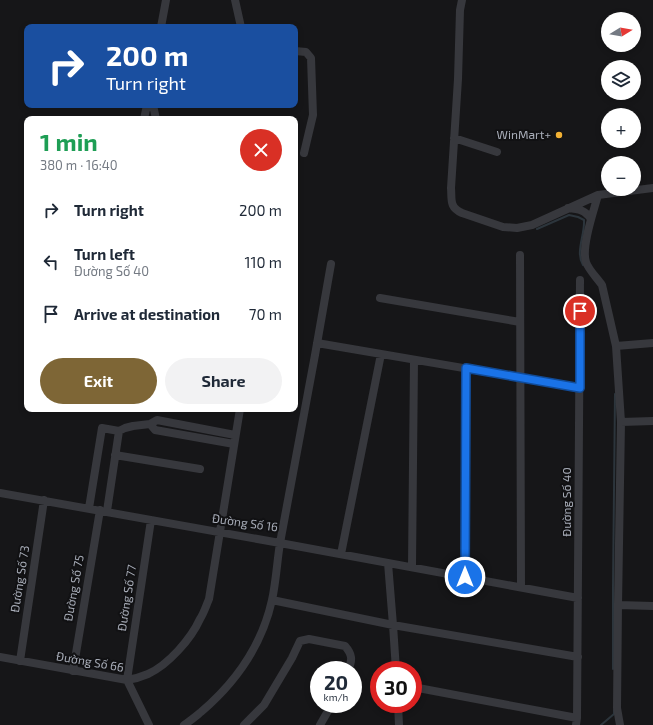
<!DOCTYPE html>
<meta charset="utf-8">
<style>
body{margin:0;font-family:"Exo 2",sans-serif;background:#f2f2f3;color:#1f2937;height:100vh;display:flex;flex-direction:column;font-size:15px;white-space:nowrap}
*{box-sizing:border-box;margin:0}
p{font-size:13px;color:#747a83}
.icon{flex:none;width:22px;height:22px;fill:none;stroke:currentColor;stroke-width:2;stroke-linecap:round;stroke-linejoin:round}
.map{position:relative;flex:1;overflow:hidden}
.details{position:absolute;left:24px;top:116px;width:274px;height:296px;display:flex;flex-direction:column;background:#fff;border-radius:8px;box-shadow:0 2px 6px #0003}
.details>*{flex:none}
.guide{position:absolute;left:24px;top:24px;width:274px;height:84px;border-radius:8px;box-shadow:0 2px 6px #0003;background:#1a4fa0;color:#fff;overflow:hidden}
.needle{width:26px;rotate:79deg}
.fabs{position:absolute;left:601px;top:12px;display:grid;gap:8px}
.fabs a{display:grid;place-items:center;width:40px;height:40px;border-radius:50%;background:#fff;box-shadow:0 2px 6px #0003;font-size:20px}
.speed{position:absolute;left:310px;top:661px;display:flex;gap:8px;font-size:20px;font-weight:700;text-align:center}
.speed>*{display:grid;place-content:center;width:52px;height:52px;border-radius:50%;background:#fff;box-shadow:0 2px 6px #0003;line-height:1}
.speed small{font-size:10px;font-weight:400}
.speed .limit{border:6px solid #d22;background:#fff;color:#111}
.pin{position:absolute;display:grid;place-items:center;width:34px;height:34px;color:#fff;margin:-17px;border:2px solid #fff;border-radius:50%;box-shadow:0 1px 4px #0007}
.me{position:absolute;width:44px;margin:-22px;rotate:0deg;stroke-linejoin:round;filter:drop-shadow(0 0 3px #0008)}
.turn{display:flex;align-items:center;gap:14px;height:84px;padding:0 16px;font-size:18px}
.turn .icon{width:52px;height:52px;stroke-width:2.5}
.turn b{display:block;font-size:28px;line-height:34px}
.round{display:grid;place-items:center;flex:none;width:42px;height:42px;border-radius:21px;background:#f2f2f3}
.overview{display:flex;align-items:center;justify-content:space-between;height:68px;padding:0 16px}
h1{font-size:24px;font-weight:700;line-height:30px;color:#1e9e55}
.primary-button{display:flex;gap:8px;margin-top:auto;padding:8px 16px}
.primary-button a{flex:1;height:46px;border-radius:24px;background:#7e6636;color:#fff;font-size:16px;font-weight:700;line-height:46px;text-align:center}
.primary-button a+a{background:#f2f2f3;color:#1f2937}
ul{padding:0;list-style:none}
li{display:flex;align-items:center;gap:12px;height:52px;padding:0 16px}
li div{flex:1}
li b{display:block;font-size:15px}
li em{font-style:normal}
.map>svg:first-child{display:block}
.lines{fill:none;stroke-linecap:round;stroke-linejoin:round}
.stream{stroke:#2c353c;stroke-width:2}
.minor{stroke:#37383d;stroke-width:8}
.route-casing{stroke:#114b97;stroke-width:10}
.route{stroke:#1a73e8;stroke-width:7}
.poi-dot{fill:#f2b134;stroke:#111113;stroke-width:1.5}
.labels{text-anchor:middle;stroke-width:4;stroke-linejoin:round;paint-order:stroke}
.poi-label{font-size:12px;fill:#a8adb8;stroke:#111113;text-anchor:end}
.street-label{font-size:12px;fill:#a8adb8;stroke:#111113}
</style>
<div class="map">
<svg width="653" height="725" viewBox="0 0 653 725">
<rect width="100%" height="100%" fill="#161618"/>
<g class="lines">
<path class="stream" d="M537,229L569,215L578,217L584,220C585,235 575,252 583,265
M613,669V587L615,394
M601,725L614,714V710"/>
<path class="minor" d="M235,0L241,27
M462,0L460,10L458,79L451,188C452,200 449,207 462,213L503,227L517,228L532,225L598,195L653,188
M161,27L166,0
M295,51L306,52L311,58L313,115L304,153
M153,105L156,119
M144,119L147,105
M454,138L497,152
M598,195C594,210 581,247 586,262C588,269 597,278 602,285L616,346L621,422L618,605L617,708L620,725
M568,208C579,209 585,210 591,219
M520,255L521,587
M380,298L520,322
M317,343L580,388
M616,346L653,343
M621,422L653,421
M234,444L155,430L150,424L157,420L235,435
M115,455L200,469
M0,493L280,543L315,355L331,264
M89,508L102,428L119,431L125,428L133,426L150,424
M107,511L119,431
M341,554L381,354
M388,563L393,625L396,670
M412,567L414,360
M465,577L466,369
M272,600L393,625L578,657
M618,605L653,606
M0,657L127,680C134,679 141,677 148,674C168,665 191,639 200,619C204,613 206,606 209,599L240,409
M20,661L44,500
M73,671L100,510
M127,680L151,520
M127,680L149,725
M413,687L577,718
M398,704L399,725
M184,725C190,721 196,716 201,712C235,683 262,645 272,600C276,582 277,562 280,543L578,598
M244,725L264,705L292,658L300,641L309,639L345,646C352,654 353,660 348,670
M320,725L332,704
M576,725L577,718L580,280"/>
</g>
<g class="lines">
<g class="route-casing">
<path id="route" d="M465,577L466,368L580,388V311"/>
</g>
<use href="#route" class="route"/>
</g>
<circle class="poi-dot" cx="559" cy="135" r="4"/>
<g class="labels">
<g class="poi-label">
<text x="551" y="139">WinMart+</text>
</g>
<g class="street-label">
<text transform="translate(567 502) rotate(-90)" y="4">Đường Số 40</text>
<text transform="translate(245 523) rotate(8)" y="4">Đường Số 16</text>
<text transform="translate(20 579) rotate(-81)" y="4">Đường Số 73</text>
<text transform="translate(74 588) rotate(-80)" y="4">Đường Số 75</text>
<text transform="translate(127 598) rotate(-81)" y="4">Đường Số 77</text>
<text transform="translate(90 662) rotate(10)" y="4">Đường Số 66</text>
</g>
</g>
</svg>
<div class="fabs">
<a><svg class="needle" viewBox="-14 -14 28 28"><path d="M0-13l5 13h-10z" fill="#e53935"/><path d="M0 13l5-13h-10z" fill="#747a83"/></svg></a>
<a><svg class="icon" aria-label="layers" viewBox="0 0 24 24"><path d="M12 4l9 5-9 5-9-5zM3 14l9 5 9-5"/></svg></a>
<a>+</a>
<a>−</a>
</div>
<div class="speed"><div>20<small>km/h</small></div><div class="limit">30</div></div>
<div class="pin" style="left:580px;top:311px;background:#d93025"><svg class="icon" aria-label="arrive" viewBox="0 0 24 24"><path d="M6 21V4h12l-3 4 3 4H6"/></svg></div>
<svg class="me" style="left:465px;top:577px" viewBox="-20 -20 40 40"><circle r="17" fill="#1a73e8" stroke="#fff" stroke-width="3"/><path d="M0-11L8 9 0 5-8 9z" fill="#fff"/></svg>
<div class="guide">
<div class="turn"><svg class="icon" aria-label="right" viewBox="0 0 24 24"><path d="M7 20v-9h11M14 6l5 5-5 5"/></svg><div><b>200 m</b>Turn right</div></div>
</div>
<section class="details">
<div class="overview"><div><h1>1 min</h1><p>380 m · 16:40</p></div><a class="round" style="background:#d93025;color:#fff"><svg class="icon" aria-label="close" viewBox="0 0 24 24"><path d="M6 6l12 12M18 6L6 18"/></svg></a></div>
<ul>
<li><svg class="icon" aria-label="right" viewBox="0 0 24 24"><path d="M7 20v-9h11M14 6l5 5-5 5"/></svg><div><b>Turn right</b></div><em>200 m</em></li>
<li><svg class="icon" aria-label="left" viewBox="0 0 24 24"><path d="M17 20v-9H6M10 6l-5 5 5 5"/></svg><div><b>Turn left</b><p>Đường Số 40</p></div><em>110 m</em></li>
<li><svg class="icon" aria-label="arrive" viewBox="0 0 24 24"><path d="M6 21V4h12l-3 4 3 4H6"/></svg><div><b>Arrive at destination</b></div><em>70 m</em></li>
</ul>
<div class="primary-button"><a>Exit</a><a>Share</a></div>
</section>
</div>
